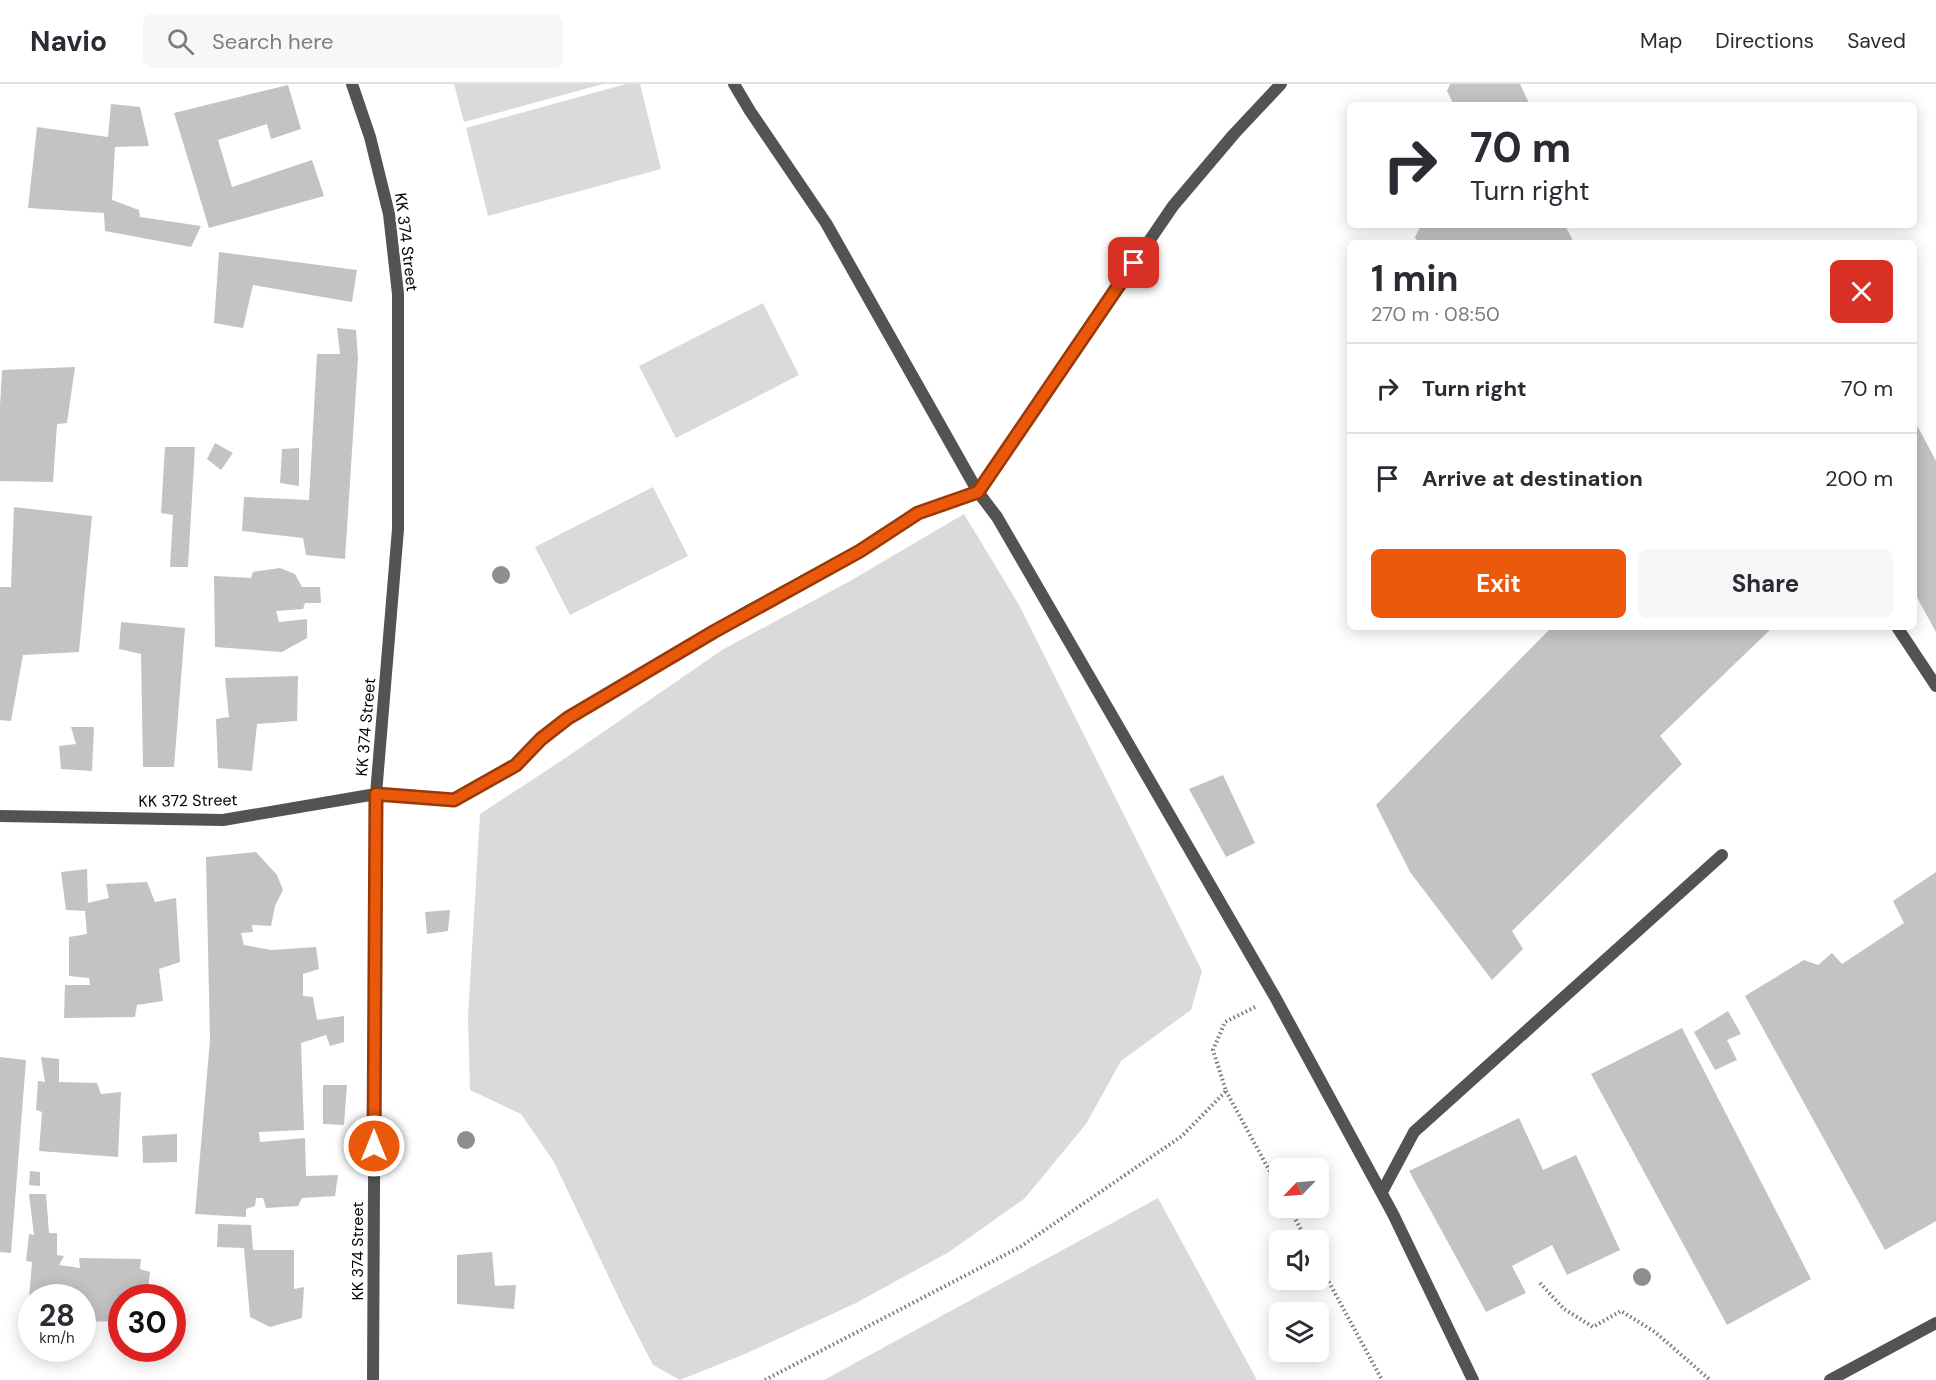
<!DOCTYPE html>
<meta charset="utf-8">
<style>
body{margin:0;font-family:"DM Sans",sans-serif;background:#f7f7f7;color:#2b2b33;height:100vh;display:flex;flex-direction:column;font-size:22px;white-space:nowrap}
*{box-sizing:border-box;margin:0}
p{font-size:20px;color:#7c7c81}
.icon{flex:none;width:33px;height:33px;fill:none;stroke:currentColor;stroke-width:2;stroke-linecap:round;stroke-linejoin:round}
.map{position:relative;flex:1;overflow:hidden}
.panel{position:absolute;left:1347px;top:156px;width:570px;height:390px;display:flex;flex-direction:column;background:#fff;border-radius:9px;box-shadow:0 3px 15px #0003}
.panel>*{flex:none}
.hud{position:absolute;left:1347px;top:18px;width:570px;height:126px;border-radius:9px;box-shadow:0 3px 15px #0003;background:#fff;color:#2b2b33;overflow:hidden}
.needle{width:39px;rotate:245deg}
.buttons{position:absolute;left:1269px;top:1074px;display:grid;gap:12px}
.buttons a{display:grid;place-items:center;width:60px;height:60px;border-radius:9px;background:#fff;box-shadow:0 3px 15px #0003;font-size:30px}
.speed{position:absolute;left:18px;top:1200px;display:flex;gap:12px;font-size:30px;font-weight:700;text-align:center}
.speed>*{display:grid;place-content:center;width:78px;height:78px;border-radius:50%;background:#fff;box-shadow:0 3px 15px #0003;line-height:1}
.speed small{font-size:15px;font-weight:400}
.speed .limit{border:9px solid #d22;background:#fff;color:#111}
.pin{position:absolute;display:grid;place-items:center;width:51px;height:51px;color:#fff;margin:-26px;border-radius:12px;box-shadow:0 3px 9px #0006}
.me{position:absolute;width:66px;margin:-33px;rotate:0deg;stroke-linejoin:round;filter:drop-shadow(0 0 4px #0008)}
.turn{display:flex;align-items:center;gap:21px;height:126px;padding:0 24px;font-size:27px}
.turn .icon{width:78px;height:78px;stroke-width:2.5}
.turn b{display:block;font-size:42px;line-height:51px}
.round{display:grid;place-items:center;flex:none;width:63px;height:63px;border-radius:9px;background:#f7f7f7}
.summary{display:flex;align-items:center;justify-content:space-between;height:102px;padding:0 24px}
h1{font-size:36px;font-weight:700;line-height:45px}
.button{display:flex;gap:12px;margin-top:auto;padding:12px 24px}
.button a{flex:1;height:69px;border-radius:9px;background:#ea580c;color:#fff;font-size:24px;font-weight:700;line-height:69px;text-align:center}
.button a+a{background:#f7f7f7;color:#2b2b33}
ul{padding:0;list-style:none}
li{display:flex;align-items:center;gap:18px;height:90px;padding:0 24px;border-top:2px solid #e1e1e2}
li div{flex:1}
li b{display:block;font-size:22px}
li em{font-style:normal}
header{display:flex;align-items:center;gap:36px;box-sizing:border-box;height:84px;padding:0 30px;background:#fff;border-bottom:2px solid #e1e1e2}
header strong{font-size:28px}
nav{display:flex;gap:33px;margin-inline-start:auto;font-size:21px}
.search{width:420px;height:54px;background:#f7f7f7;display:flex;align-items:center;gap:15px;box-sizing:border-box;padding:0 21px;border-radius:9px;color:#7c7c81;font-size:22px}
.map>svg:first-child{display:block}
.green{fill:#dadada}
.building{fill:#c3c3c3}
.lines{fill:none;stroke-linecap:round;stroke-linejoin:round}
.path{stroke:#757575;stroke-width:4;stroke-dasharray:1.5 3;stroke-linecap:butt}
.lane{stroke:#535353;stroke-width:12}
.street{stroke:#535353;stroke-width:12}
.tree{fill:#8e8e8e}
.route-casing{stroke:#983908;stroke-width:15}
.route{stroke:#ea580c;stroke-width:10}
.labels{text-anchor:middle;stroke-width:5;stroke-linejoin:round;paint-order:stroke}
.street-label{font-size:16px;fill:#000;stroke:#fff}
</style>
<header>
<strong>Navio</strong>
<div class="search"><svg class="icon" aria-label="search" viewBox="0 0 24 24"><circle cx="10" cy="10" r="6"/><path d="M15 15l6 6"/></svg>Search here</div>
<nav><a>Map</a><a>Directions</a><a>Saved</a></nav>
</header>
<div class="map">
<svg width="1936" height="1296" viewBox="0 0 1936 1296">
<rect width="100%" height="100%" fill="#fff"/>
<path class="green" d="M454,0H603L464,38Z
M626,0H640L661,85L488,132L466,44Z
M763,219L799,291L676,354L639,282Z
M653,403L688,472L570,531L535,463Z
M964,430L1019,521L1202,887L1191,926L1121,977L1086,1040L1025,1114L949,1168L856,1219L745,1270L680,1296L653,1281L624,1225L554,1078L521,1030L470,1006L468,933L480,730L564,675L722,566L850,497Z
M1158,1114L1257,1296H824Z"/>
<path class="building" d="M1450,0H1520L1530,21H1454L1447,7Z
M288,1L301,45L271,55L267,40L218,56L232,103L312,76L324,112L209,144L174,29Z
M111,20L140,23L149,62L115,63L112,116L139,126L140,133L201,142L191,163L105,147L104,129L28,124L37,43L108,53Z
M1421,141H1565L1574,159H1418L1415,153Z
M219,168L357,186L352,218L253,201L243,244L214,239Z
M337,244L356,246L358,275L345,475L306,471L303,454L242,447L244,413L309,416L317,270H340Z
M75,283L67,339L57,340L53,398L0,397V322L2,286Z
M1918,343L1936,377V548L1914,508V345Z
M215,359L233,369L221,386L207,375Z
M165,363H195L188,483H170L173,431L161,429Z
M299,364V402L280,399L282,365Z
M14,423L92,432L79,568L23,571L11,637L0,636V503H11Z
M280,484L295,490L302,503H320L321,519H305L303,525L276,527L279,538L307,535V554L282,568L215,563L214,492L251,494L253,488Z
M121,538L185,544L174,683H143L141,570L119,565Z
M1552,543H1773L1660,652L1682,680L1512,847L1523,865L1492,896L1410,788L1376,721Z
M298,592L297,637L257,640L252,687L218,684L216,635L229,633L225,594Z
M71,643H94L92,687L61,685L59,662L76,660Z
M1223,691L1255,759L1226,773L1189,705Z
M256,768L277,791L283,806L275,822L271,842L252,841L253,848L241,849L244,861L271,866L316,863L319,885L303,890V912L313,913L317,936L344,932V958L330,962L326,951L301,959L304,1046L259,1048L260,1058L305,1054L306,1092L338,1091L335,1112L302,1114L298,1122L266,1124L263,1114H256L255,1122L246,1125V1133L195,1130L210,956L206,773Z
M87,785L88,819L109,814L106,800L147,798L155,818L176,814L180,878L159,885L163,917L137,921L135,933L64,934L65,901H90L89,894L69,892V853L87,850L85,827L66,826L61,788Z
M1936,788V1137L1885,1166L1745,912L1804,876L1818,881L1832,869L1842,880L1904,839L1893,817Z
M450,826L448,847L427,850L425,828Z
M1728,927L1741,950L1727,956L1737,976L1715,986L1694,948Z
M1682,944L1811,1195L1727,1241L1591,990Z
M0,973L26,976L11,1169L0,1168Z
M41,973L59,975V998L97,999L101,1010L121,1008L118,1073L39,1067L42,1028L36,1026L38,997L45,998Z
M323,1001H347L344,1041L323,1040Z
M1519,1034L1543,1086L1576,1071L1620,1166L1567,1191L1552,1161L1512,1182L1526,1209L1486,1228L1409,1087Z
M177,1050V1078L143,1079L142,1052Z
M30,1087L40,1088V1102L29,1101Z
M29,1110H46L49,1149H57V1171L64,1172L59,1181L80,1184L79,1174L141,1175L140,1185L150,1188L147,1214H122V1237L82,1238V1214H32V1227L28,1228L32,1178L26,1177L29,1150L34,1151Z
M218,1140L251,1141L253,1166H294V1205L304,1203L302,1234L270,1243L250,1233L244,1164L217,1163Z
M492,1168L495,1202L516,1201L514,1225L457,1220V1171Z"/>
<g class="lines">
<path class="path" d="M1226,1007L1280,1106
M1289,1124L1307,1156
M1318,1178L1382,1296
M1540,1199L1564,1225L1593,1243L1621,1227L1655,1248L1710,1296
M765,1296L1020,1163L1182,1052L1226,1007L1213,966L1225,938L1255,923"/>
<path class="lane" d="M734,0L750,27L826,139L978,408L997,433L1275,913L1393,1130L1473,1296
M1897,543L1936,602
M376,710L454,716L516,681L541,655L568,634L750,526L860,467L918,429L978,408L1173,122L1234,50L1281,0
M1382,1108L1414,1048L1722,771
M1830,1296L1936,1239"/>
<path class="street" d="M352,0L370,53L389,130L398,210V445L376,710L373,1296
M0,732L223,736L376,710"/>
</g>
<g class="tree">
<circle cx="501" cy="491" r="9"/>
<circle cx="466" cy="1056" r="9"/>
<circle cx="1642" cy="1193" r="9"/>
</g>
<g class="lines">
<g class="route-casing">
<path id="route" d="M374,1062L376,710L454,716L516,681L541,655L568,634L715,547L860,467L918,429L978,408L1134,179"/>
</g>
<use href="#route" class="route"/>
</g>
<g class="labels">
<g class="street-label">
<text transform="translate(407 158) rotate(83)" y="6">KK 374 Street</text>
<text transform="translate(365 643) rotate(-85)" y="6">KK 374 Street</text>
<text transform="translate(188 716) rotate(-1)" y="6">KK 372 Street</text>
<text transform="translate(357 1167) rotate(-90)" y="6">KK 374 Street</text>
</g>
</g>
</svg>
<div class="buttons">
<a><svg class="needle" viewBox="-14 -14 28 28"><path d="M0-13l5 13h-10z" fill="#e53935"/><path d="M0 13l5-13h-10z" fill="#7c7c81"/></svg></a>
<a><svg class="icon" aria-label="sound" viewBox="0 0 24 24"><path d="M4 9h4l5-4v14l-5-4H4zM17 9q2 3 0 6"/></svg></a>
<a><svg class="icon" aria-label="layers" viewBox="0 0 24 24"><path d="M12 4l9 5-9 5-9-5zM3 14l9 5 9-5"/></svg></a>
</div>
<div class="speed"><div>28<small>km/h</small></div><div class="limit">30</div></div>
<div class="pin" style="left:1134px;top:179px;background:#d93025"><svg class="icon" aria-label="arrive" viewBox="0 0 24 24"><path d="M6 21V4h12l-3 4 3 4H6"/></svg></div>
<svg class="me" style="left:374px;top:1062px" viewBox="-20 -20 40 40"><circle r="17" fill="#ea580c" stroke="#fff" stroke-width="3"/><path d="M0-11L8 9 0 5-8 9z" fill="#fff"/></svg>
<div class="hud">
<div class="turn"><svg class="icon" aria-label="right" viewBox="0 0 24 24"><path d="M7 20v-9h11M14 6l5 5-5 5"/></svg><div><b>70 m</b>Turn right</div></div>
</div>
<section class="panel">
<div class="summary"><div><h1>1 min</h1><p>270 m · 08:50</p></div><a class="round" style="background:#d93025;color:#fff"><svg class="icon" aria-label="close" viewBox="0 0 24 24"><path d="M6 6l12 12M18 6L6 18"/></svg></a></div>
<ul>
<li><svg class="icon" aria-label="right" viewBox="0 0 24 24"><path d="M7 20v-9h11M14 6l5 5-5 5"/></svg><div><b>Turn right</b></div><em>70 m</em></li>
<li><svg class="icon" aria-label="arrive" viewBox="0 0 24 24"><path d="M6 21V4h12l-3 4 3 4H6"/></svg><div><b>Arrive at destination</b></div><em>200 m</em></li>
</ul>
<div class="button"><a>Exit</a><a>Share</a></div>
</section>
</div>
